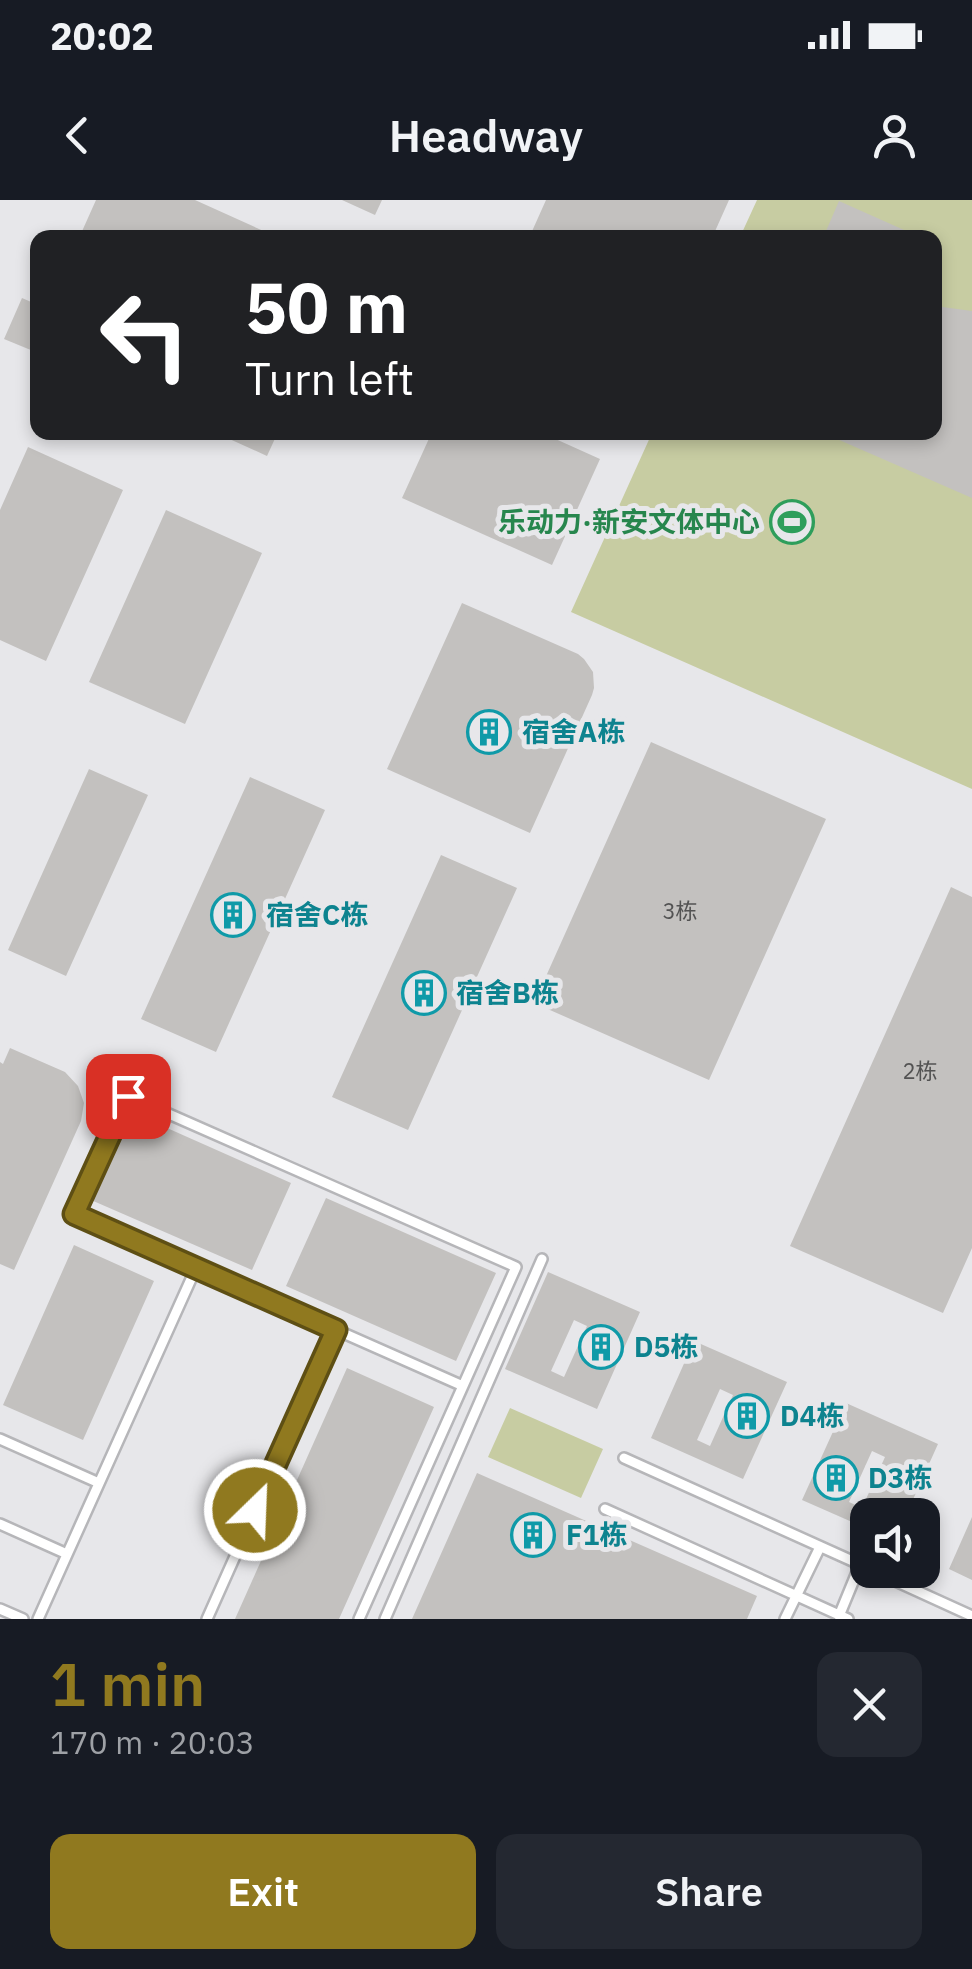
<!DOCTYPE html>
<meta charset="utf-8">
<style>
body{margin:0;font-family:"IBM Plex Sans","Noto Sans SC",sans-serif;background:#242831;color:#f1f3f6;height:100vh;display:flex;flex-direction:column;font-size:38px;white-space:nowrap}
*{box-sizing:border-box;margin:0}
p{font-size:32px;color:#9ea1a6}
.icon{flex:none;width:55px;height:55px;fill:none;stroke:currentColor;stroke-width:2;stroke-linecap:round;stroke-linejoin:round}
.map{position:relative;height:1419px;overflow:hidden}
.drawer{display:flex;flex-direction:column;background:#171b24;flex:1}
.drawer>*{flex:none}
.guide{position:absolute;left:30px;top:30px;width:912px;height:210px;border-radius:20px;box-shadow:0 5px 15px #0003;background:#202124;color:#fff;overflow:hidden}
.controls{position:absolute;left:850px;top:1298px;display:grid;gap:20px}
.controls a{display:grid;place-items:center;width:90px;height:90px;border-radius:20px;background:#171b24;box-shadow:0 5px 15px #0003;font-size:50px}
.pin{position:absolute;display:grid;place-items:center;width:85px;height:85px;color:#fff;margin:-42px;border-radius:20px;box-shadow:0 5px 15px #0006}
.me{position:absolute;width:110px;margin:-55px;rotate:24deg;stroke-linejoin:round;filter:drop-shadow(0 0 8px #0008)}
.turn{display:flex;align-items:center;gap:35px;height:210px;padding:0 50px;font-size:45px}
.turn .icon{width:130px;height:130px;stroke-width:2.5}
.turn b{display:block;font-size:70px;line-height:85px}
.round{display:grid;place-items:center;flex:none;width:105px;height:105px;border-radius:20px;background:#242831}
.summary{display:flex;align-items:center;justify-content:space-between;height:170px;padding:0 50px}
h1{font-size:60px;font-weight:600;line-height:75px;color:#90791f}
.action{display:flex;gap:20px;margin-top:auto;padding:20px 50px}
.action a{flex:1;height:115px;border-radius:20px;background:#90791f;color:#fff;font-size:40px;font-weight:600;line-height:115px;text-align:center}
.action a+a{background:#242831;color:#f1f3f6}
.status{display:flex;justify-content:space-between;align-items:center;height:70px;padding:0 50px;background:#171b24;direction:ltr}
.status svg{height:28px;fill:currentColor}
header{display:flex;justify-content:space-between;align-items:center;height:130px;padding:0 50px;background:#171b24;font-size:45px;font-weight:600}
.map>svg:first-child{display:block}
.green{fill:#c7cca2}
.building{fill:#c3c1bf;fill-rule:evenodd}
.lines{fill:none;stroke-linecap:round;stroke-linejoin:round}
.lane-casing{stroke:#b6b6b9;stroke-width:14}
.lane{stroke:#fff;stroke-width:9}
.route-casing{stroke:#5e4f14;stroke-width:25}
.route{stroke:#90791f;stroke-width:18}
.labels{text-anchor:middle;stroke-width:10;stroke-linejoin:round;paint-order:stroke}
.number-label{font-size:22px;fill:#535353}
.leisure-label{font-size:28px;font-weight:bold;fill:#27864d;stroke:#e7e7ea;text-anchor:end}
.culture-label{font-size:28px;font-weight:bold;fill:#0d838f;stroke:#e7e7ea;text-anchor:start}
</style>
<div class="status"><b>20:02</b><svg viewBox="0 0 49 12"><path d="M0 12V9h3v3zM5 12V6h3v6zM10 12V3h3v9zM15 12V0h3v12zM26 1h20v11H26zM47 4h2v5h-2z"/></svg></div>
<header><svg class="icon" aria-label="back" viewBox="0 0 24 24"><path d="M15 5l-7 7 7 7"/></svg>Headway<svg class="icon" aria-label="person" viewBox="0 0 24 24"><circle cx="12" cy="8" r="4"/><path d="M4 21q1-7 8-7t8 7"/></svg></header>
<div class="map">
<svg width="972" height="1419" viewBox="0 0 972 1419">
<rect width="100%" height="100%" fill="#e7e7ea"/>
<path class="green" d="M757,0H972V589L571,412L652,233L935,232V38L740,37Z
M510,1208L603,1249L581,1298L488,1257Z"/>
<path class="building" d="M96,0H195L279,38H79Z
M342,0H382L375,15Z
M546,0H729L712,38H529Z
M839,1L922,38H823Z
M22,98L38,105V153L4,139Z
M935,106L972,111V298L821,232H935Z
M214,232H278L267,256Z
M432,232H540L600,259L552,365L402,298Z
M28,247L123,290L46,461L0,440V310Z
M166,310L262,353L185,524L89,482Z
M462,403L578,454L584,459L593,472L594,488L592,495L530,633L387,569Z
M651,542L826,619L709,880L534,803Z
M89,569L148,595L66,776L8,750Z
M250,577L325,610L216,852L141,819Z
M441,655L517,688L408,930L332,897Z
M951,687L972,697V1048L943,1113L790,1046Z
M10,848L65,872L78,886L84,903L81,921L14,1070L0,1064V862L3,864Z
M131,912L291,983L252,1070L91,1000Z
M326,998L496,1073L456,1161L286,1086Z
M74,1045L154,1081L83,1240L3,1205Z
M548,1072L640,1112L597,1209L505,1169ZM574,1120L587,1126L564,1177L551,1171Z
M694,1141L787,1182L743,1279L651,1238ZM720,1189L733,1195L710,1246L697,1240Z
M347,1168L434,1207L339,1419H235Z
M846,1203L938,1244L906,1315H868V1329L802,1300ZM872,1251L885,1257L862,1308L849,1302Z
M477,1273L757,1396L747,1419H412Z
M972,1317V1380L949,1369Z"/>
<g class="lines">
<g class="lane-casing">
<path id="lane" d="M0,1239L99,1283
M624,1258L868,1368
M605,1309L848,1419
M0,1324L67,1354
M871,1370L972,1416
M0,1409L23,1419
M839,1416L860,1365
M38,1419L196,1068
M207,1419L336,1130
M359,1419L516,1067L128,896L74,1014L463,1186
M385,1419L542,1059
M785,1419L820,1347"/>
</g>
<use href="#lane" class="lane"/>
</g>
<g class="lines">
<g class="route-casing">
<path id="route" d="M128,896L74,1014L336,1130L255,1310"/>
</g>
<use href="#route" class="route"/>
</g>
<defs>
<g id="stadium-ring" transform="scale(2.25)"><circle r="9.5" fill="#e7e7ea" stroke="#2e9e5b" stroke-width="1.5"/><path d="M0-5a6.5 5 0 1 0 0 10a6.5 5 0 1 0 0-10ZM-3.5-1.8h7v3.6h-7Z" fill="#2e9e5b"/></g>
<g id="building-ring" transform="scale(2.25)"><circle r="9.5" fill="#e7e7ea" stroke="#0f9aa8" stroke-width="1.5"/><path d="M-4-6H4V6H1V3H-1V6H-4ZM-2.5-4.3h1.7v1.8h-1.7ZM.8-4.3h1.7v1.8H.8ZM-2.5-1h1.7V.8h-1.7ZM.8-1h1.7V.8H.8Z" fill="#0f9aa8"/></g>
</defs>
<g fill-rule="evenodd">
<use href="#stadium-ring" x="792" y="322"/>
<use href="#building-ring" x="489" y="532"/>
<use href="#building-ring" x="233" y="715"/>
<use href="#building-ring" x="424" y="793"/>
<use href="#building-ring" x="601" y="1147"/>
<use href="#building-ring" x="747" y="1216"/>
<use href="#building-ring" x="836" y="1278"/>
<use href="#building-ring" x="533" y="1335"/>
</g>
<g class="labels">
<g class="number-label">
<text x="680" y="719">3栋</text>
<text x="920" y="879">2栋</text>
</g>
<g class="leisure-label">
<text x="760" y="332">乐动力·新安文体中心</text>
</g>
<g class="culture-label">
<text x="522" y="542">宿舍A栋</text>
<text x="266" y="725">宿舍C栋</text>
<text x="456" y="803">宿舍B栋</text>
<text x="634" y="1157">D5栋</text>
<text x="780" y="1226">D4栋</text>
<text x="868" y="1288">D3栋</text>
<text x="566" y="1345">F1栋</text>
</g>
</g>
</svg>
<div class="controls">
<a><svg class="icon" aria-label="sound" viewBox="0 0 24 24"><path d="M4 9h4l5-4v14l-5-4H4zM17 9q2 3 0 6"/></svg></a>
</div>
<div class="pin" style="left:128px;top:896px;background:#d93025"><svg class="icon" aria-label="arrive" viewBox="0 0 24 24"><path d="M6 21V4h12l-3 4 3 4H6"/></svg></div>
<svg class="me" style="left:255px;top:1310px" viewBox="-20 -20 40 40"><circle r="17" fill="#90791f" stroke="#fff" stroke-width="3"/><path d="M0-11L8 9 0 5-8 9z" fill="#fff"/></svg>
<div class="guide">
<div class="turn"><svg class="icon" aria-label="left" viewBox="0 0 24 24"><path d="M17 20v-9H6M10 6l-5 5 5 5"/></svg><div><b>50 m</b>Turn left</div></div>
</div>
</div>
<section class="drawer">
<div class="summary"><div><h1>1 min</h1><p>170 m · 20:03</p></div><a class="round"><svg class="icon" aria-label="close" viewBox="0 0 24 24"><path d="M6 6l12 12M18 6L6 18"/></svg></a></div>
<div class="action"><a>Exit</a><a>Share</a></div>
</section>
